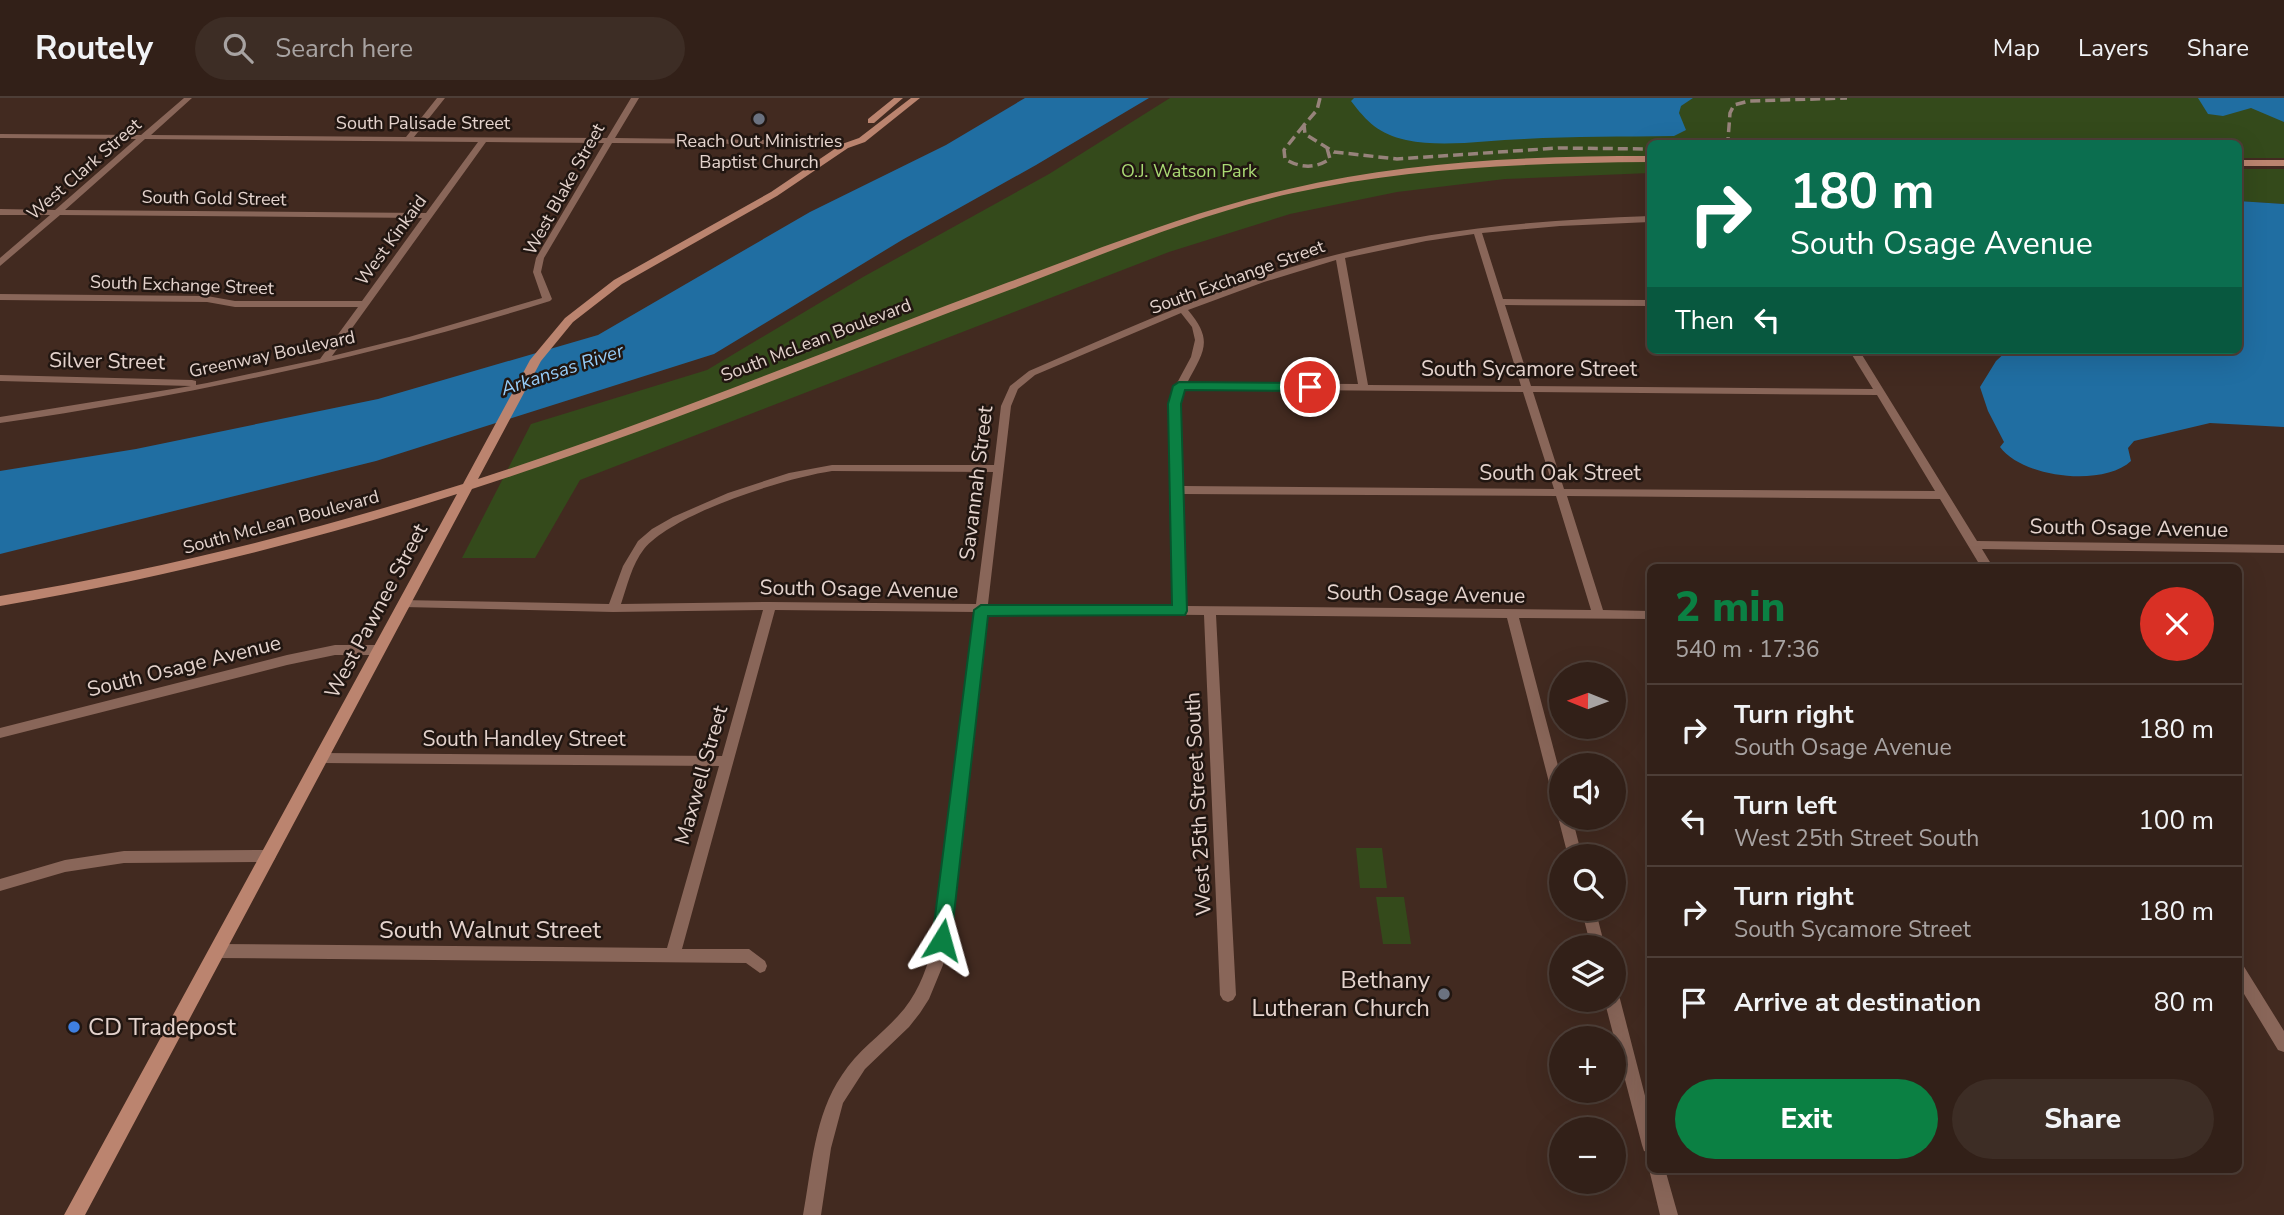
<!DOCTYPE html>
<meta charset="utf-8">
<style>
body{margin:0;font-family:"Nunito Sans",sans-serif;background:#3d2d25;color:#f1f3f6;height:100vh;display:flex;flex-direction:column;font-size:26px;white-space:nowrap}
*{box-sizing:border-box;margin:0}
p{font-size:23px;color:#a8a3a2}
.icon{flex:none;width:38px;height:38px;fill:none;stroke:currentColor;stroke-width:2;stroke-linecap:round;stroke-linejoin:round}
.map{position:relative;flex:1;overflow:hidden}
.side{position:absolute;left:1647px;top:466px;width:595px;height:609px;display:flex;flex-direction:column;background:#322018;border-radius:10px;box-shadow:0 7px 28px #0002,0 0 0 2px #4d3e37}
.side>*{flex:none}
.banner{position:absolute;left:1647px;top:42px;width:595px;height:214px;border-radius:10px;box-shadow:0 7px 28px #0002,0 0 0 2px #4d3e37;background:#0b6e4f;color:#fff;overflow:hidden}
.needle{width:46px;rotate:271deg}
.buttons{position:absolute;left:1549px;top:564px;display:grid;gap:14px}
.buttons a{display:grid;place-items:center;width:77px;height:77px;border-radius:50%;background:#322018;box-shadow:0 7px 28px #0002,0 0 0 2px #4d3e37;font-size:35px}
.pin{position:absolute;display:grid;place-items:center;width:60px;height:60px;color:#fff;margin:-30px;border:4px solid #fff;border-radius:50%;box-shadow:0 2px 7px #0007}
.me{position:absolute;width:77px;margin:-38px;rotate:8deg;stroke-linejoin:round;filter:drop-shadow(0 0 5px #0008)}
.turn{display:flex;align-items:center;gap:24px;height:147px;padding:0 28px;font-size:32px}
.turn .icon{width:91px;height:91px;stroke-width:2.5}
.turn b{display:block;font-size:49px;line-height:60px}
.then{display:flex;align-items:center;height:66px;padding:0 28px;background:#0003;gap:14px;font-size:26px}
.round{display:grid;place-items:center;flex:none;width:74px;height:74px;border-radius:37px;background:#3d2d25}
.summary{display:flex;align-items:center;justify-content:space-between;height:119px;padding:0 28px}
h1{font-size:42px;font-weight:800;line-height:52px;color:#0b8043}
.action{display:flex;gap:14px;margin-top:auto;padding:14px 28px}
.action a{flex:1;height:80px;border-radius:42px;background:#0b8043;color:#fff;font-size:28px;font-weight:800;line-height:80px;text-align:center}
.action a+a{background:#3d2d25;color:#f1f3f6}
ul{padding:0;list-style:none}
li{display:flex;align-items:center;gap:21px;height:91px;padding:0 28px;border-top:2px solid #4d3e37}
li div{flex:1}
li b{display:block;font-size:26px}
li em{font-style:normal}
header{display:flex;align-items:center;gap:42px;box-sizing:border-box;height:98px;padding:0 35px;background:#322018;border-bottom:2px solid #4d3e37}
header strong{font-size:33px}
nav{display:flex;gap:38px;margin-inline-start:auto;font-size:24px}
.search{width:490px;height:63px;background:#3d2d25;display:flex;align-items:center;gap:18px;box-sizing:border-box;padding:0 24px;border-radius:38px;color:#a8a3a2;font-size:26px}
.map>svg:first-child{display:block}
.green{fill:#344a1b}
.water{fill:#206ea2}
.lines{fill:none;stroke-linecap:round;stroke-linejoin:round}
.street{fill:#896659;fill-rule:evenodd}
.secondary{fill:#bb846f;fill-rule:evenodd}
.rail{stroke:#97837b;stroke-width:3.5;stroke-dasharray:10 5;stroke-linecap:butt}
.route{fill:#0b8043;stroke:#07532c;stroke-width:2}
.worship-dot{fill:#6b7280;stroke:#211611;stroke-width:2.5}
.shop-dot{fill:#3f7fe0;stroke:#211611;stroke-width:2.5}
.labels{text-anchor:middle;stroke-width:5;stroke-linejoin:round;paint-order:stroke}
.far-street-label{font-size:18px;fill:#e4d3cd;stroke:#211611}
.far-poi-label{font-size:18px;fill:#e4d3cd;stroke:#211611}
.far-park-label{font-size:18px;fill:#aada74;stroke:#211611}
.far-water-label{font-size:19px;font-style:italic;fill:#96cdf9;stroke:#211611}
.street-label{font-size:21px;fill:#e4d3cd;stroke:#211611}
.near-street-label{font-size:24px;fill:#e4d3cd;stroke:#211611}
.near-poi-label{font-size:24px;fill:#e4d3cd;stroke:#211611;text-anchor:end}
</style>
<header>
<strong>Routely</strong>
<div class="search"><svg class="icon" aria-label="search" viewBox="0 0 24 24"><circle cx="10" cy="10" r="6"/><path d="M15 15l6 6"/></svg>Search here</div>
<nav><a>Map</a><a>Layers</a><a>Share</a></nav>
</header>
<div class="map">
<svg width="2284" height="1117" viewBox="0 0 2284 1117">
<rect width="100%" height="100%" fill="#422a20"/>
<path class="green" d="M1170,0H2284V60H2238V46H1650V75L1505,81L1397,94L1290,116L1169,154L580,382L535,460H462L531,326L707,272L863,179L1049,76Z
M2238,71H2284V106L2238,103Z
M1356,750H1382L1387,790H1360Z
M1376,799H1404L1411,846H1383Z"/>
<path class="water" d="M1025,0H1149L1036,67L902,142L714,256L376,363L0,456V373L136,351L378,301L598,237L810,114L946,47Z
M1354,0H1693L1681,8L1679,15L1686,32L1674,38C1624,39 1574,38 1524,41C1486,42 1444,50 1406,42C1379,36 1367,24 1351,3Z
M2198,0H2284V24L2251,10L2223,18L2208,16Z
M2238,103L2284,106V329L2210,325L2134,343L2128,350L2131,363C2103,389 2023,380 2000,349L2004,344L1988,313L1980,289L1996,263L2008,252H2238Z"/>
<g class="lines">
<path class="street" d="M184,0H192L151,37L406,39L437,0H445L414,39L607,40L631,0H639L615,40L772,42L845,46L849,48L845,50L772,46L612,45L544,160L541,174L552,201L550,203C370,259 187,298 0,325V319L191,288L0,283V277L192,282L196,283V287L207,285L320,261L358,209H235L207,204L0,202V196L207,198L235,203H362L422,120L60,117L0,168V160L50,117H0V111L55,112L136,41L0,40V36L141,37ZM145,41L478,44L426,115L65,112ZM486,44L604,45L536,160L533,174L542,200L409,239L332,258Z
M1650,118V124L1560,128L1482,135L1503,201L1650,202V208L1505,207L1531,288L1873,291L1849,252H1859L1977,443L2284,447V455L1982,451L1993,469H1981L1940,401L1567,398L1603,512L1650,513V521L1519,520L1561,679V710L1556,708L1554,704L1507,520L1216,517L1236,897L1233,902L1228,904L1223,902L1220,897L1204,517L987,515L952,817L943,867L929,901L920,915L909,929L865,971L843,1005L831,1050L821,1117H803C812,1069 814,1018 842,977C857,953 880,938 898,918C916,899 925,876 932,851L975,514L775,512L682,851H749L765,863L767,868L765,873L760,875L746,865L217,860L212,858L210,853L212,848L217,846L667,850L719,668L322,665L317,664L315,660L317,656L322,655L722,658L763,512L613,514L404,509L400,508L398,505L400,502L609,506L623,468L638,443L652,431L673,419L728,395L789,375L832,367H994L1001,308L1010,288L1029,273C1129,230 1229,184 1335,157C1438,130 1544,122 1650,118ZM1474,136L1521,288L1368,287L1345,160L1426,143ZM1336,162L1358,286L1187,285C1204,253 1214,243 1188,212L1264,184ZM1181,215L1192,229L1195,242L1191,259L1170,298L1174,508L988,506L1011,308L1018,291L1035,277ZM1184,291L1523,294L1554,391L1183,388L1180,298ZM1533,294L1877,297L1935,393L1564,391ZM832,373L993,374L976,506L770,504L621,506C627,488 632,466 644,451C674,415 785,380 832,373ZM1183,396L1556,398L1591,512L1186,508Z
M335,547H379L385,552L379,557H335L287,567L0,640V630L287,557Z
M1561,715V719H1572L1582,758H1568L1558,719Z
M269,752L274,754L276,758L274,762L269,764L124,765L65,774L0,793V781L65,762L124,753Z
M1581,810H1595L1605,849H1591Z
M2238,865L2243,867L2284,933V954L2278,952L2238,886Z
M1614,894L1617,896L1620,901L1650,1017V1055L1644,1053L1642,1047L1604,901H1614Z
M1650,1067V1071H1665L1678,1117H1660L1649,1071Z"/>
<path class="secondary" d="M894,0H903L874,25H868V21Z
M911,0H920L865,44L848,50L777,98L622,186L573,224L541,263L478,381C658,323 832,250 1009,184C1101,150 1193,113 1289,91C1407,63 1529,58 1650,58V64C1530,65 1411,69 1293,95C1197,116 1104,156 1012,191C832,258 655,332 472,391L85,1117H64L457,396C307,445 155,481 0,508V498C157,472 311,434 463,386L530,262L565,220L614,182L771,94L842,46L859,40Z
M2238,62H2284V68H2238Z"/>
<path class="rail" d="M1320,0L1317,12L1304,27L1305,36L1334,54L1397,61L1558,50L1650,51
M1304,27L1284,52L1285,61C1300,70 1315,71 1330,61L1327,50
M1722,46L1728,42L1730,15L1734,7L1749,3L1847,0"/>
</g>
<path class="route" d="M1179,284L1310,285L1317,289L1310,293L1185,292L1181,306L1187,513L1185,517L988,518L951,842L948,848L942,851L935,848L932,842L974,512L981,507H1172L1168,306L1173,288Z"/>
<g class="worship-dot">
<circle cx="759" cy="21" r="7"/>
<circle cx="1444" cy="896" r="7"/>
</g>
<circle class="shop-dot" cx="74" cy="929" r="7"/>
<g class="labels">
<g class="far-street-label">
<text x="423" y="31">South Palisade Street</text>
<text transform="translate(84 71) rotate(-41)" y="6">West Clark Street</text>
<text transform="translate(564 91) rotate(-61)" y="6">West Blake Street</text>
<text transform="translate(214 100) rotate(1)" y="6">South Gold Street</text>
<text transform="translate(391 142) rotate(-54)" y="6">West Kinkaid</text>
<text transform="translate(1237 179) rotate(-20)" y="6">South Exchange Street</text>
<text transform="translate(182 187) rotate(2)" y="6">South Exchange Street</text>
<text transform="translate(816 242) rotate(-21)" y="6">South McLean Boulevard</text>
<text transform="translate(272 256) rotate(-12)" y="6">Greenway Boulevard</text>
<text transform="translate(281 424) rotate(-15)" y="6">South McLean Boulevard</text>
</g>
<g class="far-poi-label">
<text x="759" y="49">Reach Out Ministries<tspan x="759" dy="21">Baptist Church</tspan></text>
</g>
<g class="far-park-label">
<text x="1189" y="79">O.J. Watson Park</text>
</g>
<g class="far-water-label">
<text transform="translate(562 271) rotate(-18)" y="7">Arkansas River</text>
</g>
<g class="street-label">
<text transform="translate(107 263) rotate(1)" y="7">Silver Street</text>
<text x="1529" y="278">South Sycamore Street</text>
<text x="1560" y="382">South Oak Street</text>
<text transform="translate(976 385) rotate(-83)" y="7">Savannah Street</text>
<text transform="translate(2129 430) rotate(1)" y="7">South Osage Avenue</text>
<text transform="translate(859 491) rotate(1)" y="7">South Osage Avenue</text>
<text transform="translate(1426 496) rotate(1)" y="7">South Osage Avenue</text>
<text transform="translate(376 513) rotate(-62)" y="7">West Pawnee Street</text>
<text transform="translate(184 568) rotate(-14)" y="7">South Osage Avenue</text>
<text x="524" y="648">South Handley Street</text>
<text transform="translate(701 677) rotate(-74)" y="7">Maxwell Street</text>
<text transform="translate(1198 706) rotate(-93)" y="7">West 25th Street South</text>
</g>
<g class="near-street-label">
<text x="490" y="840">South Walnut Street</text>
</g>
<g class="near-poi-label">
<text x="1430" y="890">Bethany<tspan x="1430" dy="28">Lutheran Church</tspan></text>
<text x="88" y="937" text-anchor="start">CD Tradepost</text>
</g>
</g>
</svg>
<div class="buttons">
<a><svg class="needle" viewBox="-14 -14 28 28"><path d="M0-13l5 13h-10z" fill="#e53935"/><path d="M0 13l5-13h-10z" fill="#a8a3a2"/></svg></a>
<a><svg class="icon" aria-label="sound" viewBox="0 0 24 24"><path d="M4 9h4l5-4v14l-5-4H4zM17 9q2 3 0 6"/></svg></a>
<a><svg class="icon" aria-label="search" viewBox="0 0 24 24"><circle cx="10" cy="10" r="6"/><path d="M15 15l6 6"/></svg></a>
<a><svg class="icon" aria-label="layers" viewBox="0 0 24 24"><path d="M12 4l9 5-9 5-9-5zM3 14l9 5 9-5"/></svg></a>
<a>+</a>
<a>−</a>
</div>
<div class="pin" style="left:1310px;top:289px;background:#d93025"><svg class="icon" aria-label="arrive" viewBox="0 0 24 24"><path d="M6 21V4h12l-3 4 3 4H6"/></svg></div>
<svg class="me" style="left:942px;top:842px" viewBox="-20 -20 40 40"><path d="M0-17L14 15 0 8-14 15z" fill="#0b8043" stroke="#fff" stroke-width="4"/></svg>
<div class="banner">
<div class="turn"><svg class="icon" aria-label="right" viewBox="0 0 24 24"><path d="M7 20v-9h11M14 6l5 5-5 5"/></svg><div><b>180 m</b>South Osage Avenue</div></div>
<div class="then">Then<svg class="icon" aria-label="left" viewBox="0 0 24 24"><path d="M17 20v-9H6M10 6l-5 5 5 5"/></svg></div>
</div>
<section class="side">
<div class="summary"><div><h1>2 min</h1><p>540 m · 17:36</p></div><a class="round" style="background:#d93025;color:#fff"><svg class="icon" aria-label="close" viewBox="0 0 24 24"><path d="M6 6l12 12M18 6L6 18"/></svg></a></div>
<ul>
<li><svg class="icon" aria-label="right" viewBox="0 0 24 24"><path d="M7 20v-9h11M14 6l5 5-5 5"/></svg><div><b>Turn right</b><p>South Osage Avenue</p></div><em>180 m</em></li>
<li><svg class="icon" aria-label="left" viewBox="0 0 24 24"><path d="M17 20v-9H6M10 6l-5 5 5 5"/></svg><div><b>Turn left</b><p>West 25th Street South</p></div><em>100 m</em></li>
<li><svg class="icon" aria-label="right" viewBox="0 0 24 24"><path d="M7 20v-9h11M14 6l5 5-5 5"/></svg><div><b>Turn right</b><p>South Sycamore Street</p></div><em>180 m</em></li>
<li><svg class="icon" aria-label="arrive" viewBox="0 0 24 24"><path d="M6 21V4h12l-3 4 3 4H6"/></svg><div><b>Arrive at destination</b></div><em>80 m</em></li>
</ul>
<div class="action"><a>Exit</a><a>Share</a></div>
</section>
</div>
